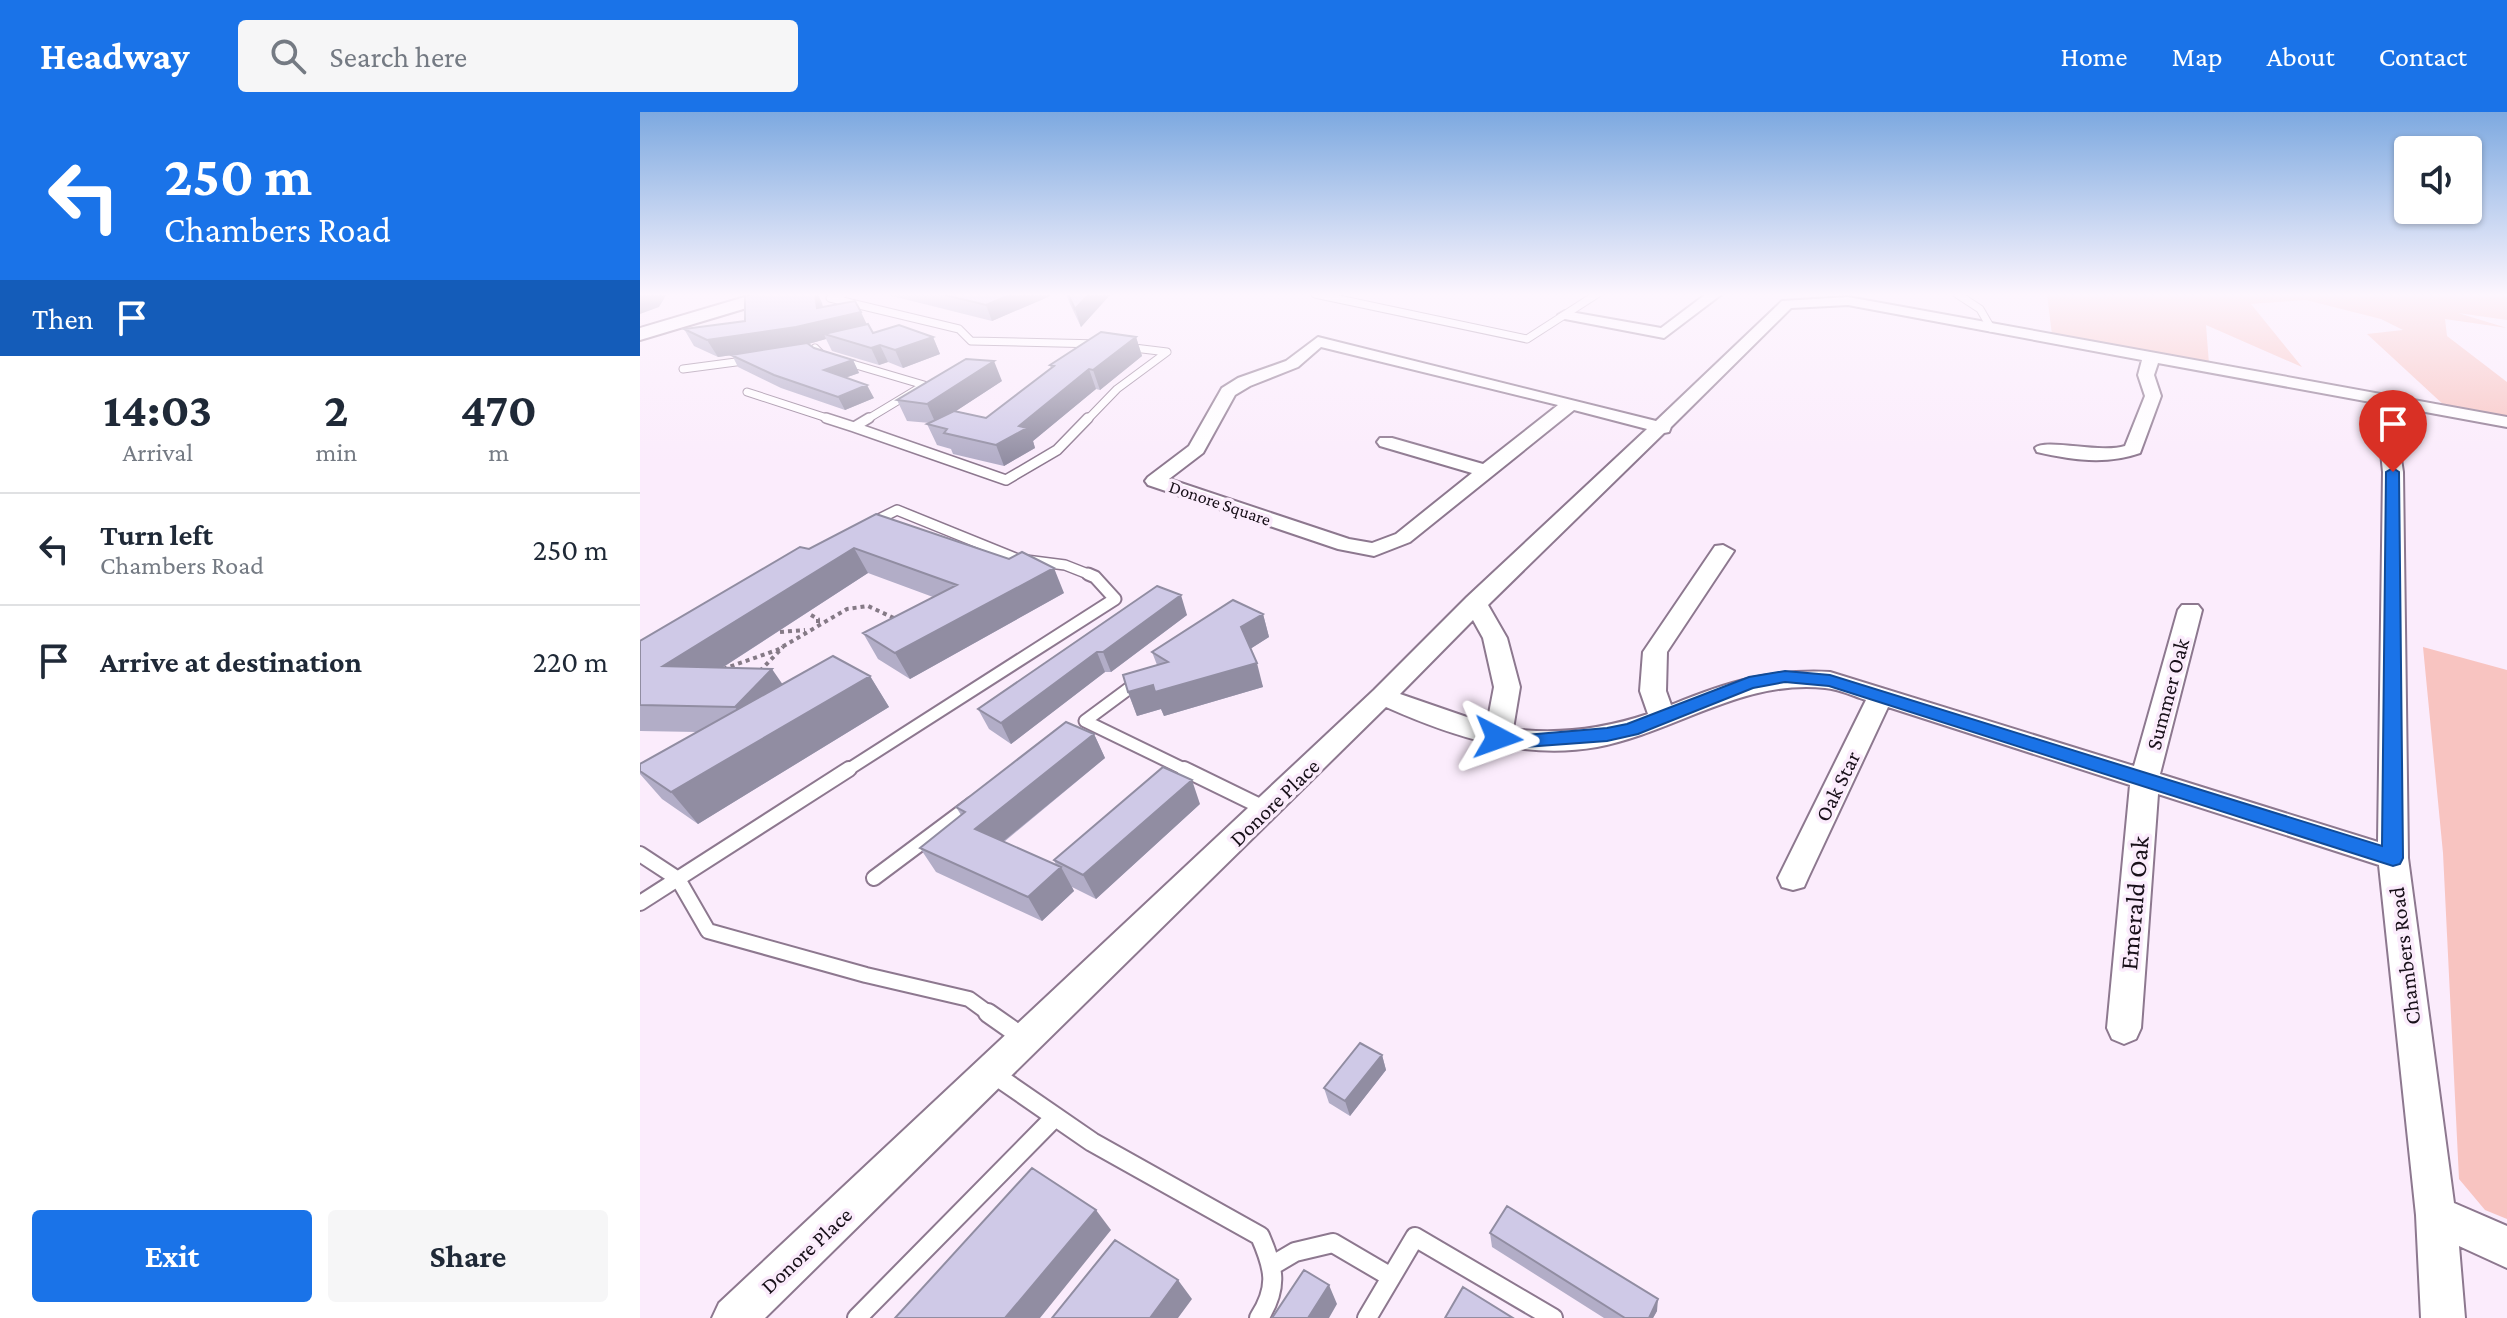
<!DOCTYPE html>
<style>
body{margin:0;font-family:"Crimson Pro",serif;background:#f6f6f7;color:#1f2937;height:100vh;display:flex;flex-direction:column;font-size:30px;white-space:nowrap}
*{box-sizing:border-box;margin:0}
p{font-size:26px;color:#747a83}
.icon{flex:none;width:44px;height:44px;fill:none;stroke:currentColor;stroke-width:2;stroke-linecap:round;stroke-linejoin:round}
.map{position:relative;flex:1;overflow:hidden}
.sheet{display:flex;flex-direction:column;background:#fff;width:640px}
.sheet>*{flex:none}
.top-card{background:#1a73e8;color:#fff;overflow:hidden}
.tools{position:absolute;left:1754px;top:24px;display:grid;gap:16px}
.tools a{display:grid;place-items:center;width:88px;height:88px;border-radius:8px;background:#fff;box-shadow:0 2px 6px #0004;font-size:40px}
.pin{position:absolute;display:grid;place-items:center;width:68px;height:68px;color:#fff;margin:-82px -34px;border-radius:50% 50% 50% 0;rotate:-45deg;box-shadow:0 0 8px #0007}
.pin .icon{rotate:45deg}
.me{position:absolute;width:88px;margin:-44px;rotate:94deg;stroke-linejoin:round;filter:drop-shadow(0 0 6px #0008)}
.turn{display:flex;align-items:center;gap:28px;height:168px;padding:0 32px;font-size:36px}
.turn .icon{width:104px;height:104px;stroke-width:2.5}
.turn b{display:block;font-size:56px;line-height:68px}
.then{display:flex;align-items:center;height:76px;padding:0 32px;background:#0003;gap:16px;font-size:30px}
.eta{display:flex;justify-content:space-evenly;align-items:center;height:136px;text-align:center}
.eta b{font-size:48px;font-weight:700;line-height:56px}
.button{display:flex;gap:16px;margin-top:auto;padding:16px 32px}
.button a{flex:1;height:92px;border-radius:8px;background:#1a73e8;color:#fff;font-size:32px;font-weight:700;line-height:92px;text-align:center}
.button a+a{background:#f6f6f7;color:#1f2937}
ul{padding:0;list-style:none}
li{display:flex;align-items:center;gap:24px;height:112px;padding:0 32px;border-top:2px solid #e0e1e3}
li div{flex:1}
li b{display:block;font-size:30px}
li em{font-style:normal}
header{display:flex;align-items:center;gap:48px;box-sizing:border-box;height:112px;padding:0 40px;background:#1a73e8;color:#fff}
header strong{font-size:38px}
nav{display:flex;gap:44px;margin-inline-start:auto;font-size:28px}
.search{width:560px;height:72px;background:#f6f6f7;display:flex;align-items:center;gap:20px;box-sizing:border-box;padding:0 28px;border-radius:8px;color:#747a83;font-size:30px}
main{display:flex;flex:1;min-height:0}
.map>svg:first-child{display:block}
.green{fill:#f8c4c1}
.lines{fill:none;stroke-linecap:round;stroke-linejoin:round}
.service-far4-casing{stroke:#8d788f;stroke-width:9}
.service-far3-casing{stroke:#8d788f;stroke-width:12}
.service-far2-casing{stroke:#8d788f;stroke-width:15}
.service-far1-casing{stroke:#8d788f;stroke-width:18}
.service-casing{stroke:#8d788f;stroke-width:22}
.minor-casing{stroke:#8d788f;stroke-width:4}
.tertiary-casing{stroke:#8d788f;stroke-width:4}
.path{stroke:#857a86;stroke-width:4;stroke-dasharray:4 4;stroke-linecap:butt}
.service-far4{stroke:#fff;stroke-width:7}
.service-far3{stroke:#fff;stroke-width:9}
.service-far2{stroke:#fff;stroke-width:11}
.service-far1{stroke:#fff;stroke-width:14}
.service{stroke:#fff;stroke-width:18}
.minor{fill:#fff;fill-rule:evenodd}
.tertiary{fill:#fff;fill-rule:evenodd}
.wall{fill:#b2adc7}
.shaded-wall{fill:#918da2}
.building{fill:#cfc9e7;stroke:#918da2;stroke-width:2}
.route{fill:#1a73e8;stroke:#114b97;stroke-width:2}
.labels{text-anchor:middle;stroke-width:7;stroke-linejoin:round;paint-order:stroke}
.far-street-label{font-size:18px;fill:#181019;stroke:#fbecfc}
.street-label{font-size:22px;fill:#181019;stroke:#fbecfc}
.near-street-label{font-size:26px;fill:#181019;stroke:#fbecfc}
</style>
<header>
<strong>Headway</strong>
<div class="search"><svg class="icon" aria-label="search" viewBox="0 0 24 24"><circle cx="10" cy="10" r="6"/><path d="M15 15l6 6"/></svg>Search here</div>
<nav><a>Home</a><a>Map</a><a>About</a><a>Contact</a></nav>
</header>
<main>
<section class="sheet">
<div class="top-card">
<div class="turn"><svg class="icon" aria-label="left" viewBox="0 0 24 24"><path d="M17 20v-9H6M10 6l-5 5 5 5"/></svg><div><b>250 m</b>Chambers Road</div></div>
<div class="then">Then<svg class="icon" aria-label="arrive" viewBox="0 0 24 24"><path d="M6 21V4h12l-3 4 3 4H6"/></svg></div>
</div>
<div class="eta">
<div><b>14:03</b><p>Arrival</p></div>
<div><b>2</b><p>min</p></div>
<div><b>470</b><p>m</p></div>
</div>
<ul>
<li><svg class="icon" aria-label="left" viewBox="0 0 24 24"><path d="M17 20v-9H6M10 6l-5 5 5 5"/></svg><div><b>Turn left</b><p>Chambers Road</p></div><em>250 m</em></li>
<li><svg class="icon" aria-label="arrive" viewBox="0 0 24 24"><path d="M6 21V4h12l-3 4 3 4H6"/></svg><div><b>Arrive at destination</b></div><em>220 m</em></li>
</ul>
<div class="button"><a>Exit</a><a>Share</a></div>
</section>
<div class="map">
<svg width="1867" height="1206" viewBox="0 0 1867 1206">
<rect width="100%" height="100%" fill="#fbecfc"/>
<path class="green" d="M1407,182H1862L1867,184V208L1818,201L1867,216L1805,207L1807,224L1867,270V306L1806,295L1727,222L1763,218L1741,207L1666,188L1611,192L1662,255L1566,213L1569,252L1412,223Z
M1783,535L1867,558V1107L1845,1098L1819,1067L1803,741Z"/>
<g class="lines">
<g class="service-far4-casing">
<path id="service-far4" d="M203,182L190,186L319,217L331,229L460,232
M675,182L887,227L957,182
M1317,182L1340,197L1351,216
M175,236L182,243L284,273L226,308
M43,257L111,248
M107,280L193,308
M447,308L477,277L527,240L486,235"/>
</g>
<g class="service-far3-casing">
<path id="service-far3" d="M186,306L214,315L229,306
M214,315L366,368L417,338L448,306
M231,411L257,398L378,447L425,453L453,464"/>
</g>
<g class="service-far2-casing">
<path id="service-far2" d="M499,569L445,609L548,659
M206,659L475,487L455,465L448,462"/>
</g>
<g class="service-far1-casing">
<path id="service-far1" d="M544,657L626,697
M0,742L38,767L68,819L226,863L329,887L351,903
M234,766L333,692
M0,791L209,657"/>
</g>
<g class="service-casing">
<path id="service" d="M348,901L385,927
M352,961L452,1030L620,1124C634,1156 639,1175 619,1206
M633,1153L655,1140L693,1131L751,1165
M217,1206L415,1005
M727,1206L775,1125L913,1206"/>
</g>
<g class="minor-casing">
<path id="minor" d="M1066,182H1082L1024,226L925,207L918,203L925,199L1021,216Z
M1208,185L1867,305V315L1753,294L1763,360L1768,746L1814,1091L1867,1114V1156L1819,1134L1825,1206H1781L1776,1103L1739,753L1518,682L1501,916L1496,927L1484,932L1472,927L1467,916L1490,673L1248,595L1168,766L1164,775L1153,778L1142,775L1138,766L1226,588C1213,584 1199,577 1185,576C1102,567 1036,620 957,635C883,648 814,625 746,595L125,1206H72L79,1191L734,578L827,485L1007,317L934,298L770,430L734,444L698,437L508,373L505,369L508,365L549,334L582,276L598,266L646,249L678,225L1016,309L1142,189ZM1208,193L1502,248L1498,263L1505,284L1485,334C1461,342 1405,326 1395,336L1397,340C1432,348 1466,353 1500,341L1521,284L1514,263L1518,251L1736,291L1743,360L1738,730L1520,662L1562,498L1558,493H1542L1538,498L1494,654L1190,560C1129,557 1087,570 1031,593L1026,579L1027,540L1094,439L1083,433L1075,434L1003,540L1000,579L1008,602C963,617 920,623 873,617L880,575L867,526L848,493L1024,321L1029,320L1031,315L1151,196ZM681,235L918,293L843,352L752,326H740L737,330L740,334L832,361L756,422L732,431L709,427L529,367L563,341L595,283L610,274L658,255ZM833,508L843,526L854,575L847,612L760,582Z"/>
</g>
<g class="tertiary-casing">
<path id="tertiary" d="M115,182H143L140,186L0,228V216Z"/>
</g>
<path class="path" d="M171,503L178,507V513
M140,520L165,518
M83,557L137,538L207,497L228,494L256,507
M120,559L143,535"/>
<use href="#service-far4" class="service-far4"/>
<use href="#service-far3" class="service-far3"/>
<use href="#service-far2" class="service-far2"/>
<use href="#service-far1" class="service-far1"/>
<use href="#service" class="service"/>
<use href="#minor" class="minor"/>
<use href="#tertiary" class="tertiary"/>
</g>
<path class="wall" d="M244,182H415L352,209Z
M426,182H470V183L441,215L430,192Z
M182,191L183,195L226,212L233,221L293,225L300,242L263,256L248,250L239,253L192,239L186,227L168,232L174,236L213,248L219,261L205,266L234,286L205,298L141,276L98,255L92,243L78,245L54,234L44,217L105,209Z
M496,225L502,244L460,278L456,277L393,329L395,336L364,354L313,342L311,337L297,333L287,312L290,311L267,309L257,288L362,269L316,299L346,306L411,256L410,253Z
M236,402L424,481L270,567L238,547L223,521L293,485L228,461L82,556L143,573L230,564L249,595L58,712L22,687L0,662V652L57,620L0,619V529Z
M517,474L547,503L471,560H465L371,632L349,617L338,597Z
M623,502L629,525L610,537L623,575L524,604L521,597L497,604L488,580L517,553L512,540Z
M454,622L465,646L364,730L416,753L414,748L560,692L456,787L432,775L434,779L402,809L296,760L280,736L321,703L316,695Z
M742,943L746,958L710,1004L689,991L684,976Z
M850,1121L1017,1199L1013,1206H964L852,1135Z"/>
<path class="shaded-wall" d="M0,182H27L19,195L0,202Z
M175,182H178L182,191L185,208L221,200L229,217L184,222L186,227L165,233L78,245L67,228L177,196Z
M372,182H415L352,209L346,193Z
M449,182H470V183L441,215L435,197Z
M293,225L300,242L263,256L255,238Z
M496,225L502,244L460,278L453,258Z
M240,233L248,250L239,253L231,236Z
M213,248L219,261L190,271L184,258Z
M354,249L362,269L296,312L287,292Z
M449,257L456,277L393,329L395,336L364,354L356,333Z
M227,273L234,286L205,298L198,285Z
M214,436L228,461L43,581L23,554Z
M414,456L424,481L270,567L255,541Z
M541,483L547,503L471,560L463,540Z
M623,502L629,525L607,539L601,515Z
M457,540L465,560L371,632L361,611Z
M617,551L623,575L524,604L521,597L497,604L488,580L513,573Z
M132,557L150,583L114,622L95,595Z
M230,564L249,595L58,712L31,680Z
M454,622L465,646L349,741L335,717Z
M552,668L560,692L456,787L443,763Z
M421,755L434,779L402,809L388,785Z
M742,943L746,958L710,1004L705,989Z
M456,1098L471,1118L400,1206H365Z
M538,1168L552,1187L538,1206H510Z
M689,1173L697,1192L689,1206H668Z
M1018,1187L1017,1199L1013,1206H1009Z"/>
<path class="building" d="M115,182H175L177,196L215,189L221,200L156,215L67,228L44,217L105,209V184Z
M301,182H372L346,193Z
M428,182H449L435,197Z
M228,212L233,221L259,213L293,225L255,238L240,233L231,236L184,222Z
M461,220L496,225L453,258L449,257L379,314L387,316L356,333L304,321L307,317L287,312L314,299L346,306L414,254L410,253Z
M167,231L174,236L213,248L184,258L227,273L198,285L134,263L91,243Z
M326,247L354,249L287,292L257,288Z
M236,402L369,447L382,440L414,456L255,541L223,521L317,473L214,436L23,554L132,557L95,595L0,593V529L160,435L169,437Z
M517,474L541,483L463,540H457L361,611L338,597Z
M593,488L623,502L601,515L617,551L515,580L513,573L488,580L483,563L528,550L512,540Z
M193,544L230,564L31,680L0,659V652Z
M426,610L454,622L335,717L421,755L388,785L280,736L325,700L316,695Z
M523,655L552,668L443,763L414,748Z
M720,931L742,943L705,989L684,976Z
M392,1056L456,1098L365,1206H255Z
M867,1094L1018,1187L1009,1206H985L850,1121Z
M475,1128L538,1168L510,1206H412Z
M664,1158L689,1173L668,1206H632Z
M823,1175L873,1206H805Z"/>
<linearGradient id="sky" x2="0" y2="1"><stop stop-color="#7da9e0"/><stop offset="0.52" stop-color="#fdf6fe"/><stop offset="1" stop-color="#fdf6fe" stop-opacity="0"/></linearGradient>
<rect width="1867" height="351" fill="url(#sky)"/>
<path class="route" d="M1753,356L1759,360L1763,746L1760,752L1753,754L1189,574L1145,570L1113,576L998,622L967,629L885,635L858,632L849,626L858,619L885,623L967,616L987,612L1109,565L1145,559L1190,563L1742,734L1746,360Z"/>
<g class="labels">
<g class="far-street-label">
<text transform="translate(580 391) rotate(19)" y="6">Donore Square</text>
</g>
<g class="street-label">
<text transform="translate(1527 582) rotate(-75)" y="8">Summer Oak</text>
<text transform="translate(1197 674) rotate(-64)" y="8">Oak Star</text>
<text transform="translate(634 690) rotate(-44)" y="8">Donore Place</text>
<text transform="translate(1764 844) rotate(-97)" y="8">Chambers Road</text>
<text transform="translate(166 1138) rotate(-43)" y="8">Donore Place</text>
</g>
<g class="near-street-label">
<text transform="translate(1494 791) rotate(-85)" y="9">Emerald Oak</text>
</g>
</g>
</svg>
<div class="tools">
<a><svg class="icon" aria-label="sound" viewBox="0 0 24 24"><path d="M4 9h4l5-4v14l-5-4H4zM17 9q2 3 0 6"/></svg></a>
</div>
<div class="pin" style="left:1753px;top:360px;background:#d93025"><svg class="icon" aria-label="arrive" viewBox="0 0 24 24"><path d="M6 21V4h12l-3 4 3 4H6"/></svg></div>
<svg class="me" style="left:858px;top:626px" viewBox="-20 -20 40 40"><path d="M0-17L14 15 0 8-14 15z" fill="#1a73e8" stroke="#fff" stroke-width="4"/></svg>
</div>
</main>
